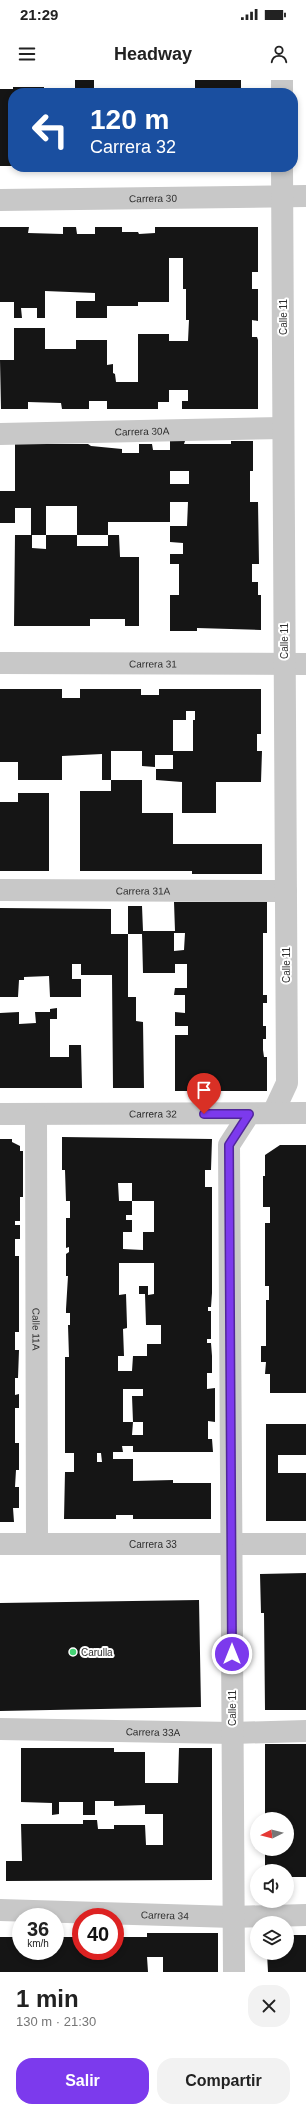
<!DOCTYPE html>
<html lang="es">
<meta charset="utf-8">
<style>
body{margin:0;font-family:Helvetica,sans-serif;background:#f2f2f2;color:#222;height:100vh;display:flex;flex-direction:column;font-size:15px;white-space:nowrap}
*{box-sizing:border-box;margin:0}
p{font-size:13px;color:#767676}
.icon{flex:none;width:22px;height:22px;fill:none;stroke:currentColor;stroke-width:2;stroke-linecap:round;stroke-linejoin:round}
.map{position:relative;height:1892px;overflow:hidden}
.panel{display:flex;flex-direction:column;background:#fff;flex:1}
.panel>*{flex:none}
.top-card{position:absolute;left:8px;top:8px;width:290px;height:84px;border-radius:16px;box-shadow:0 2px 6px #0003;background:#1a4fa0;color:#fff;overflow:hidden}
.needle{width:26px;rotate:264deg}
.controls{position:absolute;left:250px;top:1732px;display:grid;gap:8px}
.controls a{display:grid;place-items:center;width:44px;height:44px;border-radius:50%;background:#fff;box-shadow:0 2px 6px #0003;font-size:20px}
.speed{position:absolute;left:12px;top:1828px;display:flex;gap:8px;font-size:20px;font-weight:700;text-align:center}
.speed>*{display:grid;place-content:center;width:52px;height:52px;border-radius:50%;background:#fff;box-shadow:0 2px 6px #0003;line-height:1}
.speed small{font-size:10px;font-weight:400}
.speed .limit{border:6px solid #d22;background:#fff;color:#111}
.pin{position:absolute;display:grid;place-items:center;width:34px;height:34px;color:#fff;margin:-41px -17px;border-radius:50% 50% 50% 0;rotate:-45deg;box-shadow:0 0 4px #0007}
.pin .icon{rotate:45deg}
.me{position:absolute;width:44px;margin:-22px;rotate:0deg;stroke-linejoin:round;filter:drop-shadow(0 0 3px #0008)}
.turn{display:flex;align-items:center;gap:14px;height:84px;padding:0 16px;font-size:18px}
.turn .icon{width:52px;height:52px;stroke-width:2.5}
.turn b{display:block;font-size:28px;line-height:34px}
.round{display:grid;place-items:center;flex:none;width:42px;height:42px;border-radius:16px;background:#f2f2f2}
.head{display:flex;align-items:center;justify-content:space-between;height:68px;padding:0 16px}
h1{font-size:24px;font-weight:600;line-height:30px}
.button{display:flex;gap:8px;margin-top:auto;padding:8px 16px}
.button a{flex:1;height:46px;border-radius:16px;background:#7c3aed;color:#fff;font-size:16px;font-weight:600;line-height:46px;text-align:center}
.button a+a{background:#f2f2f2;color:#222}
.status{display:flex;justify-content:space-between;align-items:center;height:28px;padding:0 20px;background:#fff;direction:ltr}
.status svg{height:11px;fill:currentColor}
header{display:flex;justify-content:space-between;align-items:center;height:52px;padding:0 16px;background:#fff;font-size:18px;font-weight:600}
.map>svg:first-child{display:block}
.building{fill:#151515;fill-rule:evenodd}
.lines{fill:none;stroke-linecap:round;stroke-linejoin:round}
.minor{stroke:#c8c8c8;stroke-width:22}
.route-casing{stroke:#51269a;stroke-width:10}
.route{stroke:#7c3aed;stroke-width:7}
.poi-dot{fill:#44d274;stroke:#fff;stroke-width:1.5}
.labels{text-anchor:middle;stroke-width:4;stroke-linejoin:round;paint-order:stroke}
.street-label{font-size:10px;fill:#2e2e2e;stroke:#fff}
.poi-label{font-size:10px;fill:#2e2e2e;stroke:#fff;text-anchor:start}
</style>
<div class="status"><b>21:29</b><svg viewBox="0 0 49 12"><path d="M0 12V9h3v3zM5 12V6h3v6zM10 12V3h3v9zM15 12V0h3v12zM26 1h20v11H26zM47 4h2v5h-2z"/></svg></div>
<header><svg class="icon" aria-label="menu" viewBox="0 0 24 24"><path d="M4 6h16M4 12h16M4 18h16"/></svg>Headway<svg class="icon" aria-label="person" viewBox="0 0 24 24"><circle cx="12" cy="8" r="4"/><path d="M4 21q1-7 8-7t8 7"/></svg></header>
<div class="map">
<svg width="306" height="1892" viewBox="0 0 306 1892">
<rect width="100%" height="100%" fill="#fff"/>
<path class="building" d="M75,0H94V13H75Z
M195,0H241V11H226V13H195Z
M13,7H44V13H13V86H0V9H13Z
M175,9V13H168V10Z
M0,147H29L28,153L63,154V147H76L77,154H95V147H122V152H138L139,154L155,153V147H258V192H252V209H258V241L252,240V257H257L258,260V329H182V321H188V310H169V322H158V329H107V321H89V329H62L61,323L28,322V329H1L0,280H14V248H45V269H76V260H107V285L113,284V293L115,294L116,302H138V254H169V261H188L189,240H186V209H183V178H169V222H138V226H107V238H76V221H95V213L45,211V238H37V228H21L22,238H14V222H0Z
M170,361H185L184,364H231V361H253V391H250V422H258L259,484H252V502H258V515H261V550L197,548V551H170V515H179V484H170V474H183V463L170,462V446H187L188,422H170V442H108V455H77V426H46V455H32V468L46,469V455H77V466H108V455H119L120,477H139V546H125V539H90V546H14L15,455H31V428H15V443H0V411H15V364H88L91,366L122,369V373H139V364H152L153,370H170ZM170,391H189V404H170Z
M0,609H62V618H80V609H141V615H159V609H261V654H257V671H262L261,702H216V733H182V702L156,700V689H173V675H155V687L142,686V671H111V700H142V733H173V764H262V794H192V791H80V711H111V700H102V674L62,676V700H18V682H0ZM186,631H195V640H193V671H173V640H186Z
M18,713H49V791H0V722H18Z
M174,822H267V853H263V915H267V923H263V946H266V959H263V970L264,977H267V1011H175V955H188V946H175V932L185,933V915H174L175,908H187V884H175V893H143L142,854H128V917H136V941L143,942L144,1008H113L112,895H81V884H72V899H81V917H50L49,896L24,897V900H19L18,917H0V828L111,829V854H128V826H142L143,851H175ZM174,853H185L184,870L174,871Z
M57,928V939H50V977H69V965H81L82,1008H0V933L19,932V944L36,943L35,932H50V929Z
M62,1057L212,1059L211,1090H205V1107H212V1213L211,1227H208V1231H211V1259H207V1263H211L212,1276V1293H207V1309L215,1308V1342L208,1341V1359H212L213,1372H133V1366H122L123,1372H113V1379H133V1401L173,1400V1403H211V1439H133V1435H116V1439H64L65,1392H74V1373H65V1277H69L68,1245H70V1233H66V1229L68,1196H66V1174L69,1172V1167L66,1168V1138H70V1121H66L65,1090H62ZM118,1103H132V1121H119ZM132,1121H154V1152H143V1170L123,1169V1152H132V1140H126V1135H132ZM119,1183H154V1214L148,1215V1206H139V1214H145L146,1245H161V1264H147V1276H133L132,1291H118V1276H124L123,1249L127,1248V1245L126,1214L119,1215ZM123,1309H143V1316H132L133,1342H143V1355H132L133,1342H123ZM97,1373H101L102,1382H97Z
M0,1059H12V1062L20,1066V1071H23V1117H20V1141H15V1145H20V1159H15V1176H19V1252H15V1270H19L18,1298H15V1315L19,1314V1328H15V1363H19V1390H16L15,1407H19V1428H13L14,1442H0Z
M280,1065H306V1313H270V1294H265L266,1282H261V1266H266V1220H269V1206H265V1143H270V1127H263V1096H265V1075Z
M266,1344H306V1375H278V1393H306V1441H266Z
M306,1493V1630H265L264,1533H261L260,1494Z
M199,1520L201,1627L0,1631V1523Z
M265,1664H306V1797H287V1791H265V1769H287V1739H265Z
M21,1668H114V1672H145V1703H178L179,1668H212V1800L6,1801V1781H22L21,1744H83V1740H97L98,1749H114V1745H145L146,1765H163V1734H145V1725L114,1726V1721H95V1735H83V1722H59V1734L52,1735V1723L21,1722Z
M147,1853H218V1892H163V1877H147L148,1892H0V1857H21V1871H55V1857H81V1871H115V1857H147Z
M287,1855H306V1892H268L267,1873H287Z"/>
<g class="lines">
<g class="minor">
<path d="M282,0V13"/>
<path id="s1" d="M0,120L306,116"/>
<path id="s2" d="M0,354L283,348"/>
<path id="s3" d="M0,583L306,584"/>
<path id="s4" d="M0,810L286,811"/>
<path d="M273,1033L287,1003L282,87"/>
<path id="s5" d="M0,1034L306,1033"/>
<path id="s6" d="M36,1034L37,1464"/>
<path id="s7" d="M0,1464H306"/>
<path id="s8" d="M0,1649L232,1653L306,1651"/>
<path id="s9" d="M0,1830L233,1837L306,1835"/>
<path d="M234,1892L229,1065L249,1034"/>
</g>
</g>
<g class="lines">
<g class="route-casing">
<path id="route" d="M204,1034H249L229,1065L232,1574"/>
</g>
<use href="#route" class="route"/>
</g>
<circle class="poi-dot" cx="73" cy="1572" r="4"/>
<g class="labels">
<g class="street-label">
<text dy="4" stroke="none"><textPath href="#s1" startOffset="153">Carrera 30</textPath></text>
<text transform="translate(283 237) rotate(-90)" y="4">Calle 11</text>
<text dy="4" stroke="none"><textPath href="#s2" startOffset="142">Carrera 30A</textPath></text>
<text transform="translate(284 561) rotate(-90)" y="4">Calle 11</text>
<text dy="4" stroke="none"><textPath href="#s3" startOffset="153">Carrera 31</textPath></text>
<text dy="4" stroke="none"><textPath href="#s4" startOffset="143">Carrera 31A</textPath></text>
<text transform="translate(286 885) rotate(-90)" y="4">Calle 11</text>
<text dy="4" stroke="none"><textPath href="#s5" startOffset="153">Carrera 32</textPath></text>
<text dy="4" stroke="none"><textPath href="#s6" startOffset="215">Calle 11A</textPath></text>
<text dy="4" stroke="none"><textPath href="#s7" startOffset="153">Carrera 33</textPath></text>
<text transform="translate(232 1628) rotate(-90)" y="4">Calle 11</text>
<text dy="4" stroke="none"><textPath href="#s8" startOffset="153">Carrera 33A</textPath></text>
<text dy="4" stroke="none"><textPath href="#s9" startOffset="165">Carrera 34</textPath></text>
</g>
<g class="poi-label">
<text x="81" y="1576">Carulla</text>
</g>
</g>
</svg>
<div class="controls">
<a><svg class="needle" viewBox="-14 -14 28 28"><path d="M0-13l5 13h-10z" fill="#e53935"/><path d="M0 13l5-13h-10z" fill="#767676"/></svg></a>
<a><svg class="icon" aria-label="sound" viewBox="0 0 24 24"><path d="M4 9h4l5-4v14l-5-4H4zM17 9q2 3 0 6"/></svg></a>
<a><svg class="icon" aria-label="layers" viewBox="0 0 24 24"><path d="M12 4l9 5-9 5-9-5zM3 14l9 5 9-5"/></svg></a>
</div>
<div class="speed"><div>36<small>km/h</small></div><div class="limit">40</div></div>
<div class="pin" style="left:204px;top:1034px;background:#d93025"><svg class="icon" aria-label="arrive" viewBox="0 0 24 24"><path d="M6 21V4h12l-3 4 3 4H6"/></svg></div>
<svg class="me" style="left:232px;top:1574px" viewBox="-20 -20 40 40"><circle r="17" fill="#7c3aed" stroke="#fff" stroke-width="3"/><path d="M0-11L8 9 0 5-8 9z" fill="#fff"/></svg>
<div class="top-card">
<div class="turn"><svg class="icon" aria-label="left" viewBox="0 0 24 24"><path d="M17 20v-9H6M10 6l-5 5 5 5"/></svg><div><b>120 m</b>Carrera 32</div></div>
</div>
</div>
<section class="panel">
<div class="head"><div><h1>1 min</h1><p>130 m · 21:30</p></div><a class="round"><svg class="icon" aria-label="close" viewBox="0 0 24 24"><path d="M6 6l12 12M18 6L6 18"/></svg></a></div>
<div class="button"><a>Salir</a><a>Compartir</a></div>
</section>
